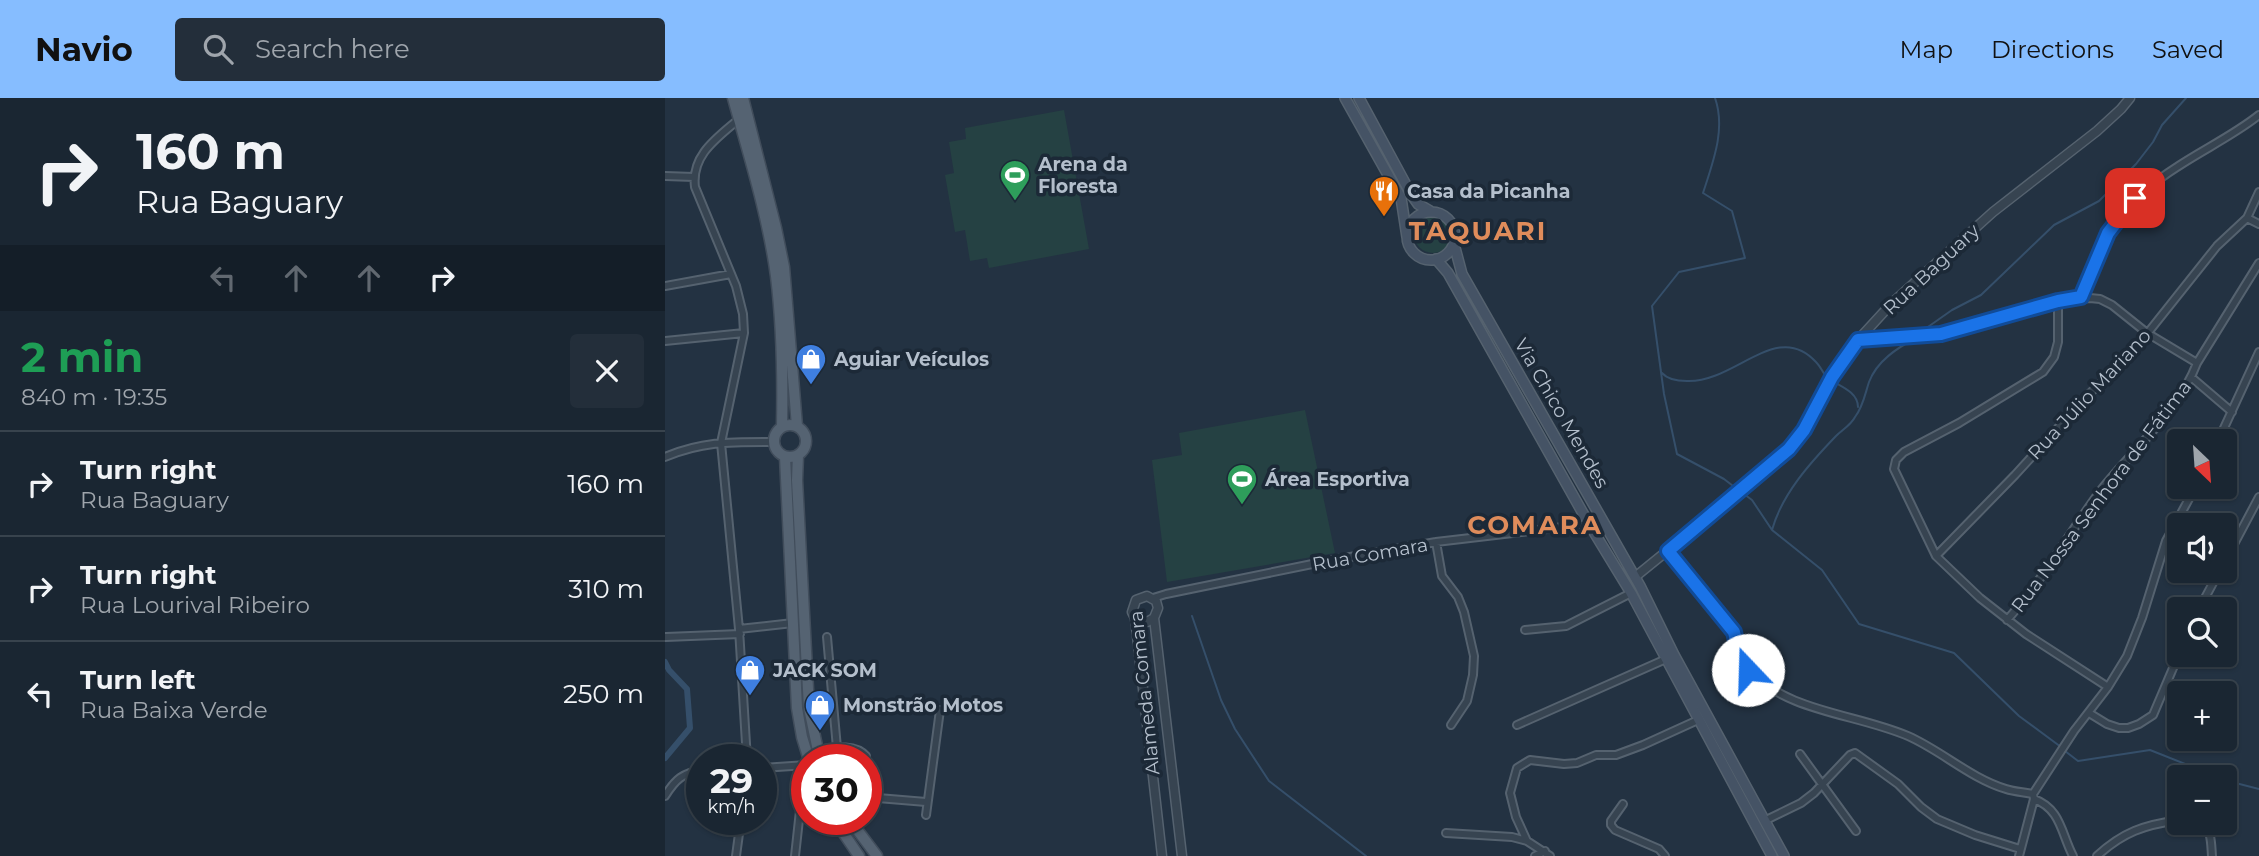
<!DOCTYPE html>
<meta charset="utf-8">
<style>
body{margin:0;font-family:Montserrat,sans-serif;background:#232e3a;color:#f1f3f6;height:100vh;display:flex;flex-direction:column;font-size:26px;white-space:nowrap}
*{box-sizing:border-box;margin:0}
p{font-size:23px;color:#9fa5ac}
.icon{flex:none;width:38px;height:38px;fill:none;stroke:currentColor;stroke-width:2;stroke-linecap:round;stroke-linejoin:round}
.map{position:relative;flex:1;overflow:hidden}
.sheet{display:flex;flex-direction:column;background:#1a2632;width:665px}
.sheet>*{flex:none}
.hud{background:#1a2632;color:#f1f3f6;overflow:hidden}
.needle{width:46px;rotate:155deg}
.controls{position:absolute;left:1502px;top:331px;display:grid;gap:14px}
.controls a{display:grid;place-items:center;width:70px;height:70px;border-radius:7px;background:#1a2632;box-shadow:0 2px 5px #0004,0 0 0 2px #38434d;font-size:35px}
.speed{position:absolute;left:21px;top:646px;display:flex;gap:14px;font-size:35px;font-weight:700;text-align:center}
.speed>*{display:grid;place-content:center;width:91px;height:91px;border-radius:50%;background:#1a2632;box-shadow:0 2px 5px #0004,0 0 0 2px #38434d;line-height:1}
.speed small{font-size:18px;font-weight:400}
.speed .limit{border:10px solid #d22;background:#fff;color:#111}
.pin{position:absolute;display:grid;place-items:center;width:60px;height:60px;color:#fff;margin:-30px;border-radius:14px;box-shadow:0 4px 10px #0006}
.me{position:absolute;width:77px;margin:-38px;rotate:339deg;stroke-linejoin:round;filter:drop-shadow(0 0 5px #0008)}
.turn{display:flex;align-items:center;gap:24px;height:147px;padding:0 21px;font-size:32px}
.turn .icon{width:91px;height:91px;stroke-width:2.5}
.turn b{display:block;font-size:49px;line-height:60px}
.lanes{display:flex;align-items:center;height:66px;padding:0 21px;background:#0003;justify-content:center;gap:35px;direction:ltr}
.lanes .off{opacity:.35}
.round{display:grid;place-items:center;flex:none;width:74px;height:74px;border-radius:7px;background:#232e3a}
.summary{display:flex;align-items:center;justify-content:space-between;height:119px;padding:0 21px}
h1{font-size:42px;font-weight:700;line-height:52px;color:#1e9e55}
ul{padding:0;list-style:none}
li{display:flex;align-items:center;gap:21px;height:105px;padding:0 21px;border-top:2px solid #38434d}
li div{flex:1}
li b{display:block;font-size:26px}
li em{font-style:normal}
header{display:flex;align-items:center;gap:42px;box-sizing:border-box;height:98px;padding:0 35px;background:#86bdff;color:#111}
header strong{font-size:33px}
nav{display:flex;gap:38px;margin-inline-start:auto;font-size:24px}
.search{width:490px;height:63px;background:#232e3a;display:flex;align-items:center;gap:18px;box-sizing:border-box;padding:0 24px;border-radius:7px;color:#9fa5ac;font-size:26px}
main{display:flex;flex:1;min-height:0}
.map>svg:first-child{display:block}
.green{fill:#254143}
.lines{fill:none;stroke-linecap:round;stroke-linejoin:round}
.stream{stroke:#354f6a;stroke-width:2}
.canal{stroke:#354f6a;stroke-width:6}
.minor-casing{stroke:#55626f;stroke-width:10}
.tertiary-casing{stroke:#55626f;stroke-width:11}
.secondary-casing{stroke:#55626f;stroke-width:12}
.primary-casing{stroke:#414d5b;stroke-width:13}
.minor{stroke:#374451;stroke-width:6}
.tertiary{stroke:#374451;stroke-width:8}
.secondary{stroke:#455365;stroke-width:9}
.primary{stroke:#556372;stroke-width:10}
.route-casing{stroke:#114b97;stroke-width:18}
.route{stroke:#1a73e8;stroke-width:12}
.labels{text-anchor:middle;stroke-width:7;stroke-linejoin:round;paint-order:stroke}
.poi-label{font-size:19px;font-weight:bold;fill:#b4bfcc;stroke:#1c2937;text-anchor:start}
.street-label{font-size:19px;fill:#b4bfcc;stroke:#1c2937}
.district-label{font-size:26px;font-weight:bold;letter-spacing:2px;fill:#df8c5b;stroke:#1c2937}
</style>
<header>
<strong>Navio</strong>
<div class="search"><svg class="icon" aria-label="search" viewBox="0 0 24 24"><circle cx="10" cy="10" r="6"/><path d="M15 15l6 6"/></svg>Search here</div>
<nav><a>Map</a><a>Directions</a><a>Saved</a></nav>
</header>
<main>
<section class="sheet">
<div class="hud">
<div class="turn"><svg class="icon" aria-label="right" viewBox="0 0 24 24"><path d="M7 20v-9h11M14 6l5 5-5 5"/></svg><div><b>160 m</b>Rua Baguary</div></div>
<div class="lanes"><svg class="icon off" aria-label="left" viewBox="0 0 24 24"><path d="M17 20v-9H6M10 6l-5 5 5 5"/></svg><svg class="icon off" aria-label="ahead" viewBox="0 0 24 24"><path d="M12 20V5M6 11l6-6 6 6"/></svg><svg class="icon off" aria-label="ahead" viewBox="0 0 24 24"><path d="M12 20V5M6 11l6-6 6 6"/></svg><svg class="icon" aria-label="right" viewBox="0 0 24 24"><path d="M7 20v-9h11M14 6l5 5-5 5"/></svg></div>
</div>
<div class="summary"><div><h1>2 min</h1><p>840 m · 19:35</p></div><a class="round"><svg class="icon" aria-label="close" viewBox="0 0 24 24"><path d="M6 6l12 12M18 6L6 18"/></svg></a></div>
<ul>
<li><svg class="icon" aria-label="right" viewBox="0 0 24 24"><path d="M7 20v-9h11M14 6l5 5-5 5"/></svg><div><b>Turn right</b><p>Rua Baguary</p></div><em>160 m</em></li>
<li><svg class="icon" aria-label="right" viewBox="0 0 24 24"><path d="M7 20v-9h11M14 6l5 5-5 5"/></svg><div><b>Turn right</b><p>Rua Lourival Ribeiro</p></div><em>310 m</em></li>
<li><svg class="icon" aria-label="left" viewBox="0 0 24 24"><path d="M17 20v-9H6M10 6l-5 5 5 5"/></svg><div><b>Turn left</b><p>Rua Baixa Verde</p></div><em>250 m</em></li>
</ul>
</section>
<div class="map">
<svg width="1594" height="758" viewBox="0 0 1594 758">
<rect width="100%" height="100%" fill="#233242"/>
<path class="green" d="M399,12L424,151L324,170L322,160L305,163L300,132L290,134L280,77L289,75L284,44L301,41L300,30Z
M749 136a19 19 0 1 1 38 0a19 19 0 1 1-38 0Z
M640,312L670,455L502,484L487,362L517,357L514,335Z"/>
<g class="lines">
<path class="stream" d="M1050,0C1061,31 1048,64 1038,95L1067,113L1080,160L1014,174L987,208L999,296L1012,356L1059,381L1072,391
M1260,231L1287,212L1316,197L1389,127L1434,103L1471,66L1488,44L1497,27L1521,0
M997,275C1003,282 1013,283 1022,283C1070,285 1112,221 1151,264C1155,268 1157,273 1160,277
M1169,284C1180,290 1193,296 1193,309
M1079,396L1087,402L1107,432L1157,472L1194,526L1289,555L1354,618L1396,649
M1107,432C1117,396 1145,365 1171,338C1177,332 1186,327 1190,319C1198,309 1200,296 1204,284C1212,263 1232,250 1251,240
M527,518L556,602L570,631L604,683L701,758
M1400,653L1413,663L1485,652L1553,679
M1559,682L1594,691"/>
<path class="canal" d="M0,564L4,572L22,591L25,630L0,660"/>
<g class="minor-casing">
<path id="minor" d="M74,21C52,40 26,57 30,89L71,188L78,216L79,235L56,345L74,531L82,662
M0,78L29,79
M1582,120L1594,126
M0,188L66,176
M1416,199C1433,140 1460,102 1512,69C1539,51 1569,37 1594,17
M1393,203V244L1389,259L1378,274L1294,325L1239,354L1231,362L1229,371L1271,458L1315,500L1361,536L1443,589
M1193,242L1276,236L1393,203L1425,200L1435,201L1447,207L1482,235L1532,265
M0,243L79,235
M1526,279L1567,314
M1553,343L1594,254
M0,359C38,343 67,344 108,344
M771,444L777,478L793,499L799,514L809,558L808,577L802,603L786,627
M1003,453C1024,479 1047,505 1066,532C1075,543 1071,560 1081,571C1125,615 1189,615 1243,638C1277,653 1305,680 1341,691C1350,694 1359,694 1368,696L1369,701C1396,711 1396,735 1408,758
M1271,458L1350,377L1423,297L1466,256L1552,148L1582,120L1594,94
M1559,465L1594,399
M488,500L501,496L662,463L771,444L924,426
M1534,511L1555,472
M1342,522C1378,482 1404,435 1436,392C1468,351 1513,315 1532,265L1594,165
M74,531L128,525
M860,532L901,528L966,495
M1,539L75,536
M162,539L172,650
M1424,615L1442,626L1454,630H1463L1474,626L1488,617L1514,556
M852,627L1001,561
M152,652C167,650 190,645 201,658V667
M1135,656L1191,733
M96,670L142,667
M1368,696L1409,633L1443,589L1462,558L1477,520L1501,443L1531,388
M0,698C10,682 18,674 37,673
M201,699L261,704
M958,706L946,723V727L950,732L994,751L1000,758
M261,717L275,612
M1099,723L1136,705L1149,695L1185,657L1190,655L1233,686L1256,709L1272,721L1310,737L1355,751
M1537,724C1547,733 1546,746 1547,758
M781,735L847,739L862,743
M71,758L76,721
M130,758L140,667
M870,758L880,753
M885,758L862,743L851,719L845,695L852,670L865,662L899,666L912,665L931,657H951L978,647L1033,622
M1354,758L1369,701
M1432,758C1458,734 1479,727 1514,722"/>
</g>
<g class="tertiary-casing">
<path id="tertiary" d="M970,479L1087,384L1124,351L1139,332L1167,279L1193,242L1227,205L1328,114L1432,33L1456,11L1465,0
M470,520L482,524L489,520
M497,758L470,520L467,514L471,502L482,498L491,503L493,510L489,520L517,758"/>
</g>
<g class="secondary-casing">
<path id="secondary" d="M680,0L736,100L742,139
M694,0L746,96L753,106L765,113
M742 138a24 24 0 1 1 48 0a24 24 0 1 1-48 0Z
M789,146L797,176L975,488L1009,557L1119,758
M771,161L783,175L924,426L966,495L1107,758"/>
</g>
<g class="primary-casing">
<path id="primary" d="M68,0C84,58 103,118 111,178C117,227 118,278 117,328
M78,0L111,130L119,169L132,328
M109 343a16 16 0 1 1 32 0a16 16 0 1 1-32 0Z
M133,357L132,382L144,610L155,662
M120,359L132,610L137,639L144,662
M169,721L194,758
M184,721L212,758"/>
</g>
<use href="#minor" class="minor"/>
<use href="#tertiary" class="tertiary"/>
<use href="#secondary" class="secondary"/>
<use href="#primary" class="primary"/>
</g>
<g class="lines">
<g class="route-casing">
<path id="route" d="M1083,572L1076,565L1069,534L1003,453L1124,351L1139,332L1167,279L1193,242L1276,236L1393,203L1416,199L1443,135L1470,100"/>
</g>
<use href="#route" class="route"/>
</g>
<defs>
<g id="stadium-pin" transform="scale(1.575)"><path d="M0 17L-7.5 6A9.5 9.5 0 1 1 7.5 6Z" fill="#2e9e5b" stroke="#1c2937"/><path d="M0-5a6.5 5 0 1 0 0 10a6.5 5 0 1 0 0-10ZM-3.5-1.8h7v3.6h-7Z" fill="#fff"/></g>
<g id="restaurant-pin" transform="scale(1.575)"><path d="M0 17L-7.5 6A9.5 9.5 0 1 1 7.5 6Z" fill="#e8710a" stroke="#1c2937"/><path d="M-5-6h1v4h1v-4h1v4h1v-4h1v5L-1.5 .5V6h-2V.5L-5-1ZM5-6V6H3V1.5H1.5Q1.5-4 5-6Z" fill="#fff"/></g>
<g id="shop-pin" transform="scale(1.575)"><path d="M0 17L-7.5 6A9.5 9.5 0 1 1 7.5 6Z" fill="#3f7fe0" stroke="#1c2937"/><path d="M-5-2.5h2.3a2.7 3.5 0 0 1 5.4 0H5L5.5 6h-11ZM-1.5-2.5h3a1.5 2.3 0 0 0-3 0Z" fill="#fff"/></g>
</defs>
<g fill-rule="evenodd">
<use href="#stadium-pin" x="350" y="77"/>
<use href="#restaurant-pin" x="719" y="93"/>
<use href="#shop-pin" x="146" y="261"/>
<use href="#stadium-pin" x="577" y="381"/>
<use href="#shop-pin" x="85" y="572"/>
<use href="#shop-pin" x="155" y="607"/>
</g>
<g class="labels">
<g class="poi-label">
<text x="373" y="73">Arena da<tspan x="373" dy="22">Floresta</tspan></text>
<text x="742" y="100">Casa da Picanha</text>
<text x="169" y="268">Aguiar Veículos</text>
<text x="600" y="388">Área Esportiva</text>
<text x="108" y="579">JACK SOM</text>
<text x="178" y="614">Monstrão Motos</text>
</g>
<g class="street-label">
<text transform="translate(1266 171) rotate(-43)" y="7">Rua Baguary</text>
<text transform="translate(1424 296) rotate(-47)" y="7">Rua Júlio Mariano</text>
<text transform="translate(897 315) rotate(60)" y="7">Via Chico Mendes</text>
<text transform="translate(1436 398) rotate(-53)" y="7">Rua Nossa Senhora de Fátima</text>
<text transform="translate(705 456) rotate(-10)" y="7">Rua Comara</text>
<text transform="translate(479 595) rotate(-96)" y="7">Alameda Comara</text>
</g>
<g class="district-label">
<text x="813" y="142">TAQUARI</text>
<text x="870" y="436">COMARA</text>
</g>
</g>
</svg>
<div class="controls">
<a><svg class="needle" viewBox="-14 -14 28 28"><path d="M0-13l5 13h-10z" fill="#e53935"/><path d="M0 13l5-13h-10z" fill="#9fa5ac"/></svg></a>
<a><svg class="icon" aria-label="sound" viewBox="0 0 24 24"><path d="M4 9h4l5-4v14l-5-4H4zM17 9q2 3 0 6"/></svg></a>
<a><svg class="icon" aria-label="search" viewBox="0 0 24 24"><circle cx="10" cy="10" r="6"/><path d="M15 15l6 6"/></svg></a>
<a>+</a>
<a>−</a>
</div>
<div class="speed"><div>29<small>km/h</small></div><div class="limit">30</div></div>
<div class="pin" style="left:1470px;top:100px;background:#d93025"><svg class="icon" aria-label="arrive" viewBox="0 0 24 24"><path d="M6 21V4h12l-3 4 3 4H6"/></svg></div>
<svg class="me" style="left:1083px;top:572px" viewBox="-20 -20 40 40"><circle r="19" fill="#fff"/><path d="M0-13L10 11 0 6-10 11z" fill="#1a73e8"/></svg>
</div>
</main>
